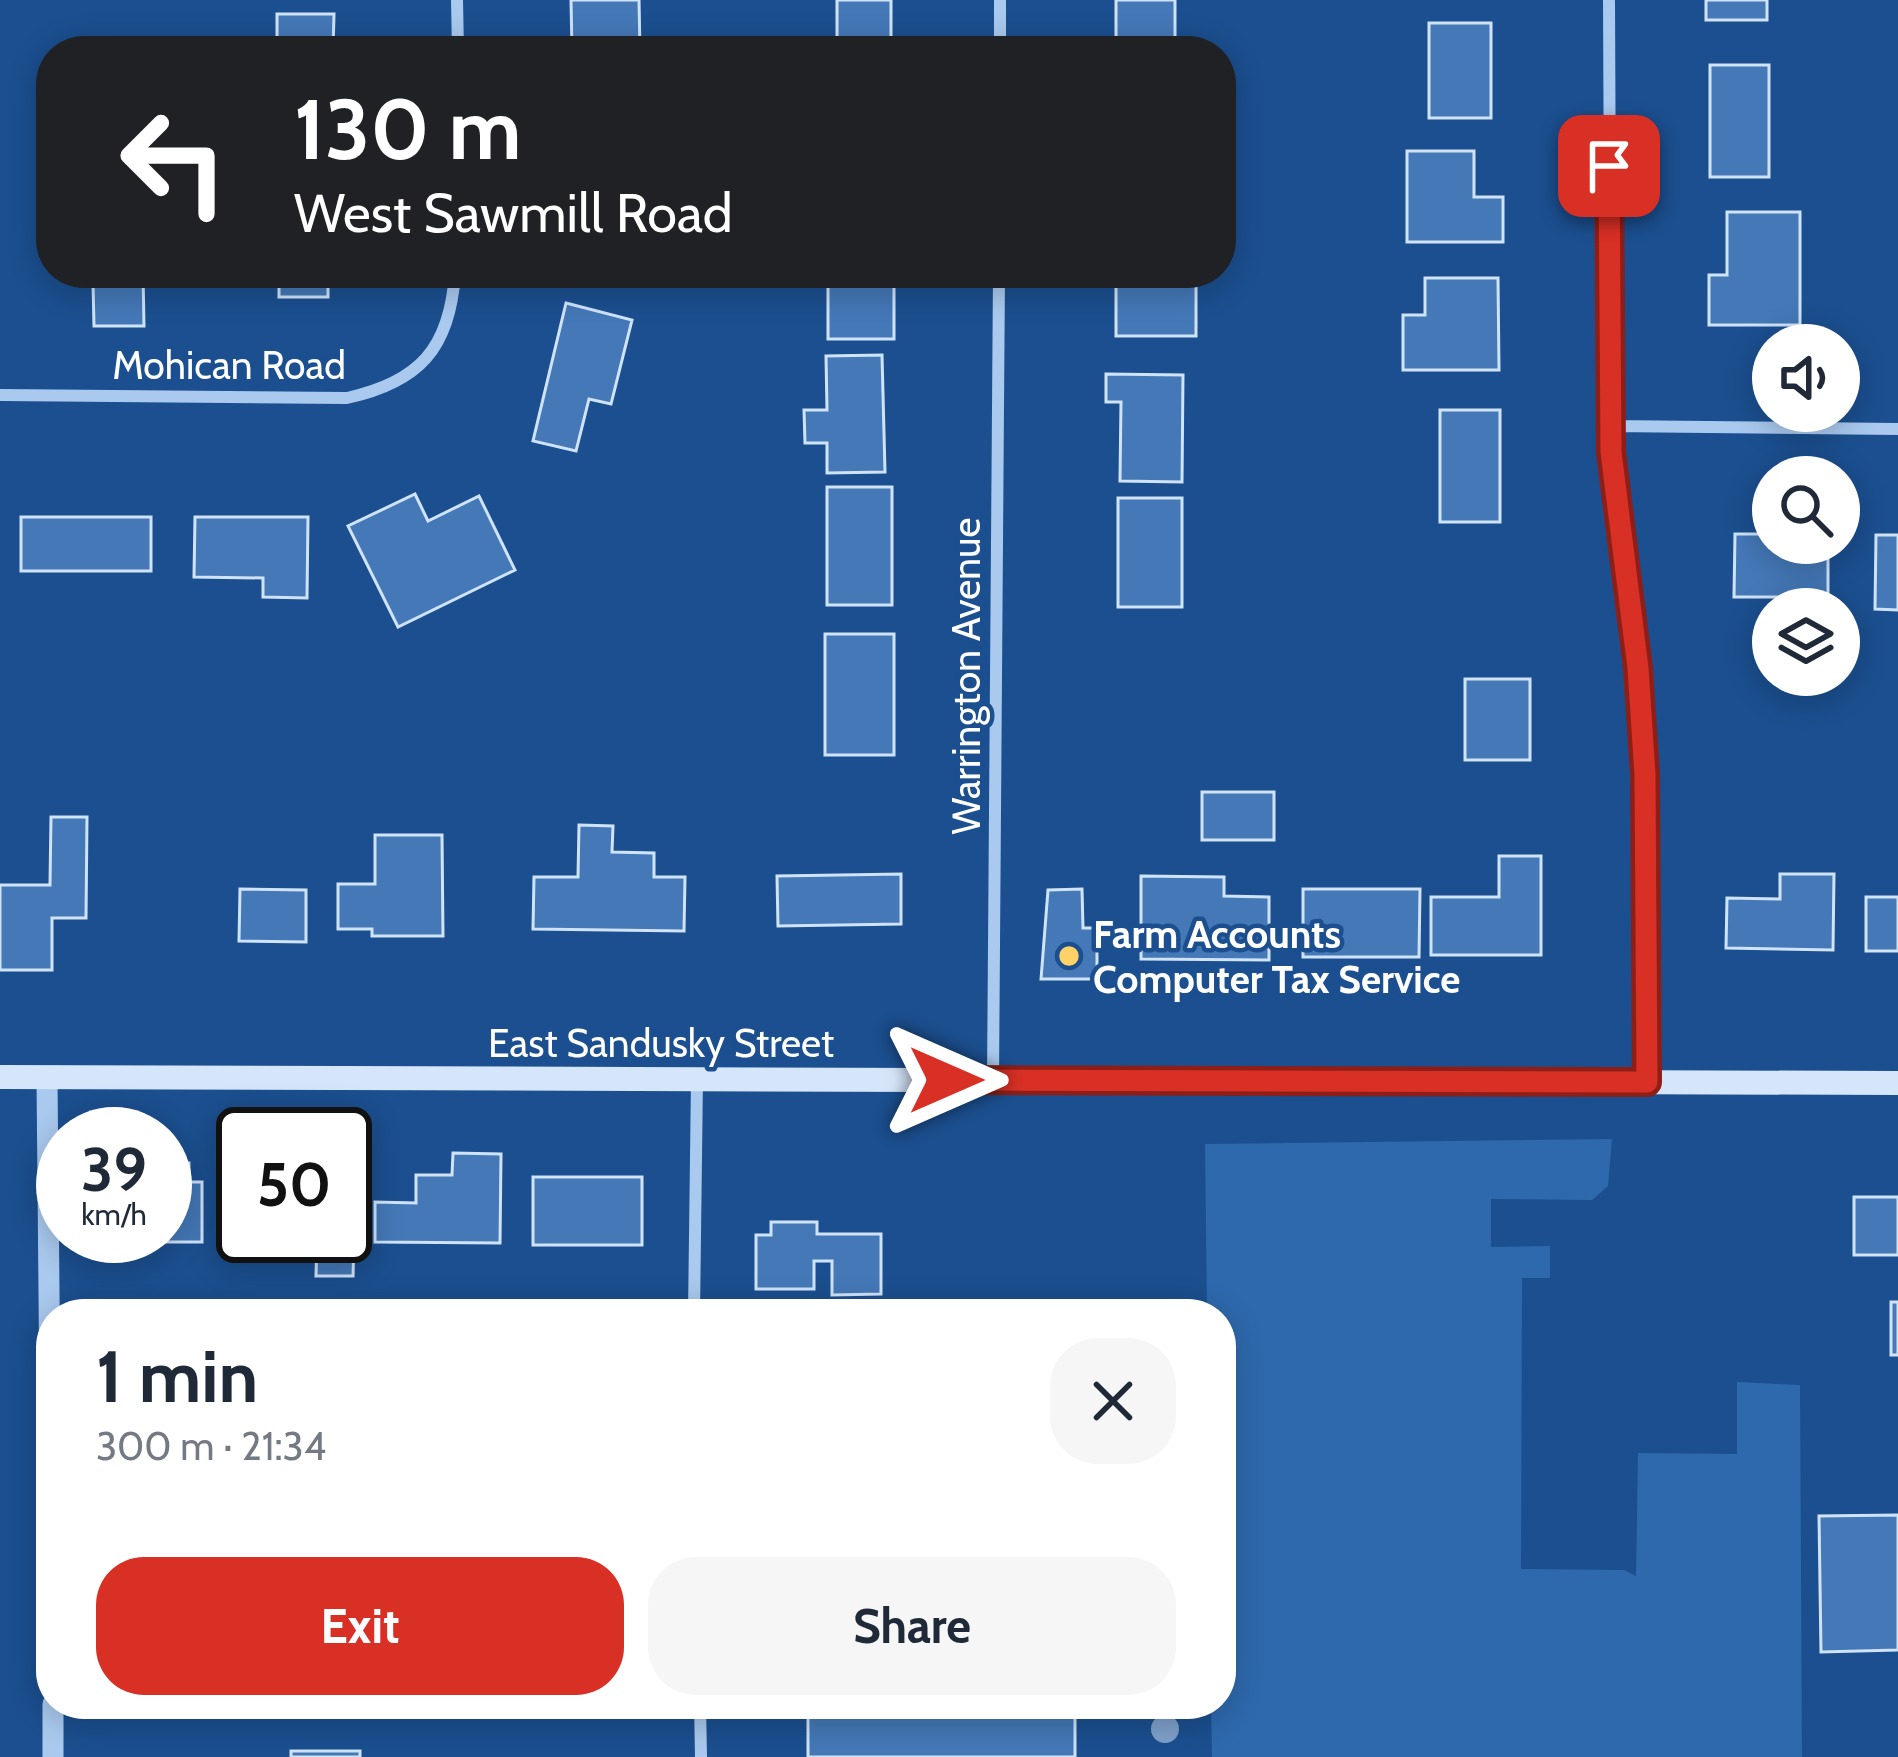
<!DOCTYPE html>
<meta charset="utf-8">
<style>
body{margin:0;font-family:Cabin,sans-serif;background:#f6f6f7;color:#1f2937;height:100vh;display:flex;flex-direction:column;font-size:45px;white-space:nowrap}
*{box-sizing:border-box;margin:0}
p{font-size:39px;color:#747a83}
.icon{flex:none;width:66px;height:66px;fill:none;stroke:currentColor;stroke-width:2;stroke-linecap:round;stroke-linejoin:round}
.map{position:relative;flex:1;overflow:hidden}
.panel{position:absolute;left:36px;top:1299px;width:1200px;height:420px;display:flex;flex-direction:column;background:#fff;border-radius:48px;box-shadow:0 6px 30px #0003}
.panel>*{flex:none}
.hud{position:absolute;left:36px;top:36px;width:1200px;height:252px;border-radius:48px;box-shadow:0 6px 30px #0003;background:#202124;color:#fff;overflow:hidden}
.buttons{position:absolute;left:1752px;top:324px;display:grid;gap:24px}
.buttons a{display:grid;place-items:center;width:108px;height:108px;border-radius:50%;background:#fff;box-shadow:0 6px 30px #0003;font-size:60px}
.speed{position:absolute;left:36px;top:1107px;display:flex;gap:24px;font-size:60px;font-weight:700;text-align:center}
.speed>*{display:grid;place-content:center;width:156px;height:156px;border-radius:50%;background:#fff;box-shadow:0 6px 30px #0003;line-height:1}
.speed small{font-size:30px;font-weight:400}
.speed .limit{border:6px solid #111;border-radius:18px;background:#fff;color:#111}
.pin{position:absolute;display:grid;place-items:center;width:102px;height:102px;color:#fff;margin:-51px;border-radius:24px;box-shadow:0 6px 18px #0006}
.me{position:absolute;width:132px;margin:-66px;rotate:90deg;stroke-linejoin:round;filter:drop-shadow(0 0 9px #0008)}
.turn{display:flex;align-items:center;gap:42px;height:252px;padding:0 60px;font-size:54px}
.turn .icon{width:156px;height:156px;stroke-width:2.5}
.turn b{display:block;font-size:84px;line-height:102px}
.round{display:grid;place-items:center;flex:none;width:126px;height:126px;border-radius:48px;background:#f6f6f7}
.summary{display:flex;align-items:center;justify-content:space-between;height:204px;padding:0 60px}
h1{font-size:72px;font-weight:800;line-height:90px}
.cta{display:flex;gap:24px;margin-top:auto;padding:24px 60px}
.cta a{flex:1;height:138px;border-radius:48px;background:#d93025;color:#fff;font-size:48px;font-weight:800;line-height:138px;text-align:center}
.cta a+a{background:#f6f6f7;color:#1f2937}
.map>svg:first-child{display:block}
.green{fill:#2e69ad}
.building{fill:#4478b7;stroke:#cfe3fa;stroke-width:3}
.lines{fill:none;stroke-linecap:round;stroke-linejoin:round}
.minor{stroke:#a9c9ee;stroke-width:12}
.tertiary{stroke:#a9c9ee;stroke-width:21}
.secondary{stroke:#d6e6fa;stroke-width:24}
.tree{fill:#7ea0ca}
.route-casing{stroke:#8d1f18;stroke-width:30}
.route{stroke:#d93025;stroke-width:21}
.poi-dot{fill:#ffd166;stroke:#1b4f8f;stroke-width:4.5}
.labels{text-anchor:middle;stroke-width:9;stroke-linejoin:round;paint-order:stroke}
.street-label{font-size:39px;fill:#fff;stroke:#1b4f8f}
.poi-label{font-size:39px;font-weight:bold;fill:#fff;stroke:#1b4f8f;text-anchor:start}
</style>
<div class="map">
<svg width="1898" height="1757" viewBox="0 0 1898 1757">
<rect width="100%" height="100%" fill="#1b4f8f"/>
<path class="green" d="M1612,1139L1608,1186L1592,1200L1491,1199V1247L1550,1246V1278H1522L1521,1569L1624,1570L1636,1576L1638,1453L1737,1454V1382L1800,1385L1802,1757H1212L1211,1704H1221V1314H1207L1205,1144Z"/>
<path class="building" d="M571,0H639L640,51H572Z
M837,0H891V51H837Z
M1116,0H1175V44H1116Z
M1706,0H1767V20H1706Z
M277,14H334L333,51H277Z
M1429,23H1491V118H1429Z
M1710,65H1769V177H1710Z
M1407,151H1474V197H1503V242H1407Z
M1727,212H1800V325H1709V275H1727Z
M71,273H143L144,326H94L93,283H72Z
M279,273H328V297H279Z
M828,273H894V339H828Z
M1116,273H1196V336H1116Z
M1425,278H1498L1499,370H1403V315H1425Z
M566,303L632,320L611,404L589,399L576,451L533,441Z
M882,355L885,472L827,473V443H805L804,410H827L826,356Z
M1106,374L1183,375L1182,482L1120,481L1121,402H1106Z
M1440,410H1500V522H1440Z
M827,487H892V605H827Z
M415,494L428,521L479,496L515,570L398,627L348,526Z
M1118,498H1182V607H1118Z
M21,517H151V571H21Z
M195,517H308L307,598L263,597V578L194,577Z
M1735,534H1773V543H1828V597H1734Z
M1876,535H1898V610L1875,609Z
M825,634H894V755H825Z
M1465,679H1530V760H1465Z
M1202,792H1274V840H1202Z
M51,817H87L86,918H52V970H0V885H50Z
M579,825L613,826L612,852L654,853V877H685L684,931L533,929L534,877H578Z
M375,835H442L443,936H372V929H338V884H375Z
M1499,856H1541V955H1431V897H1499Z
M901,874V924L778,926L777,876Z
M1780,874H1834L1833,950L1726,948L1727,898L1780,899Z
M1141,876L1224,877V896L1269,897V960L1141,959Z
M240,889L306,890V942L239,941Z
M1082,889L1083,928H1097V979H1041L1048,890Z
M1303,889H1420L1419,957H1303Z
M1866,897H1898V951H1866Z
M453,1153L501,1154L500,1243L375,1242V1202L416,1203V1175H452Z
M165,1163H189V1182H202V1242H133V1236H165Z
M345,1173H356L353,1276H316L317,1237L295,1236H345Z
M533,1177H642V1245H533Z
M1854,1197H1898V1255H1854Z
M771,1222H817V1234H881V1294L832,1295V1261H814V1289H756V1235H771Z
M1891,1302H1898V1355H1891Z
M1898,1515V1650L1821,1652L1819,1516Z
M808,1707L1075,1709V1757H808Z
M291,1751H360V1757H291Z"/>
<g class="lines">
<path class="minor" d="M457,0L458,51
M1609,0L1611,452L1638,668L1645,775L1647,1082
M1000,51V0
M0,395L347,398C419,382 450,349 455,273
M1611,426L1898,429
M993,1080L999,273
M694,1314L697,1079
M700,1704L701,1757
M53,1706L700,1709"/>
<path class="tertiary" d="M47,1078L51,1507
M53,1704V1757"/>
<path class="secondary" d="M0,1077L1898,1083"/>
</g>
<circle class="tree" cx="1165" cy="1729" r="14"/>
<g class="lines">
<g class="route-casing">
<path id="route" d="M946,1080L1647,1082L1645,775L1638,668L1611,452L1609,166"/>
</g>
<use href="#route" class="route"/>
</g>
<circle class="poi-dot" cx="1069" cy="956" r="12"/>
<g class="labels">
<g class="street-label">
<text x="229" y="379">Mohican Road</text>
<text transform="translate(966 676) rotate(-90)" y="14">Warrington Avenue</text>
<text x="661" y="1057">East Sandusky Street</text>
</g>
<g class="poi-label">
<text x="1093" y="948">Farm Accounts<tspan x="1093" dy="45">Computer Tax Service</tspan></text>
</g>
</g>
</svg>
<div class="buttons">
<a><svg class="icon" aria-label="sound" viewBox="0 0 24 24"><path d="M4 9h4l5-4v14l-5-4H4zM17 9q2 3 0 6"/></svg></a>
<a><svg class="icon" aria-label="search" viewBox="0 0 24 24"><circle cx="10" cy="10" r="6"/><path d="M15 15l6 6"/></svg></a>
<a><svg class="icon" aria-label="layers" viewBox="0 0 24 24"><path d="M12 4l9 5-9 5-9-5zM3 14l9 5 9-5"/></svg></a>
</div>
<div class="speed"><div>39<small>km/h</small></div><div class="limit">50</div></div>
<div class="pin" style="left:1609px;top:166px;background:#d93025"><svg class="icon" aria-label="arrive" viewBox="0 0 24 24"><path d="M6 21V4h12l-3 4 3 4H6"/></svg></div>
<svg class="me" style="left:946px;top:1080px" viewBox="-20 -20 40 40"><path d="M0-17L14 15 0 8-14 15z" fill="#d93025" stroke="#fff" stroke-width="4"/></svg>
<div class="hud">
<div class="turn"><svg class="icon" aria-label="left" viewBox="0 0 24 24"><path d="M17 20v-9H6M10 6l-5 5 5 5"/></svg><div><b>130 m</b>West Sawmill Road</div></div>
</div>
<section class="panel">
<div class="summary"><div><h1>1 min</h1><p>300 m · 21:34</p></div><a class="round"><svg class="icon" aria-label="close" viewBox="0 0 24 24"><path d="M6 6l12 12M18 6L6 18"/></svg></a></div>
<div class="cta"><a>Exit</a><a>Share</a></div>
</section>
</div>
